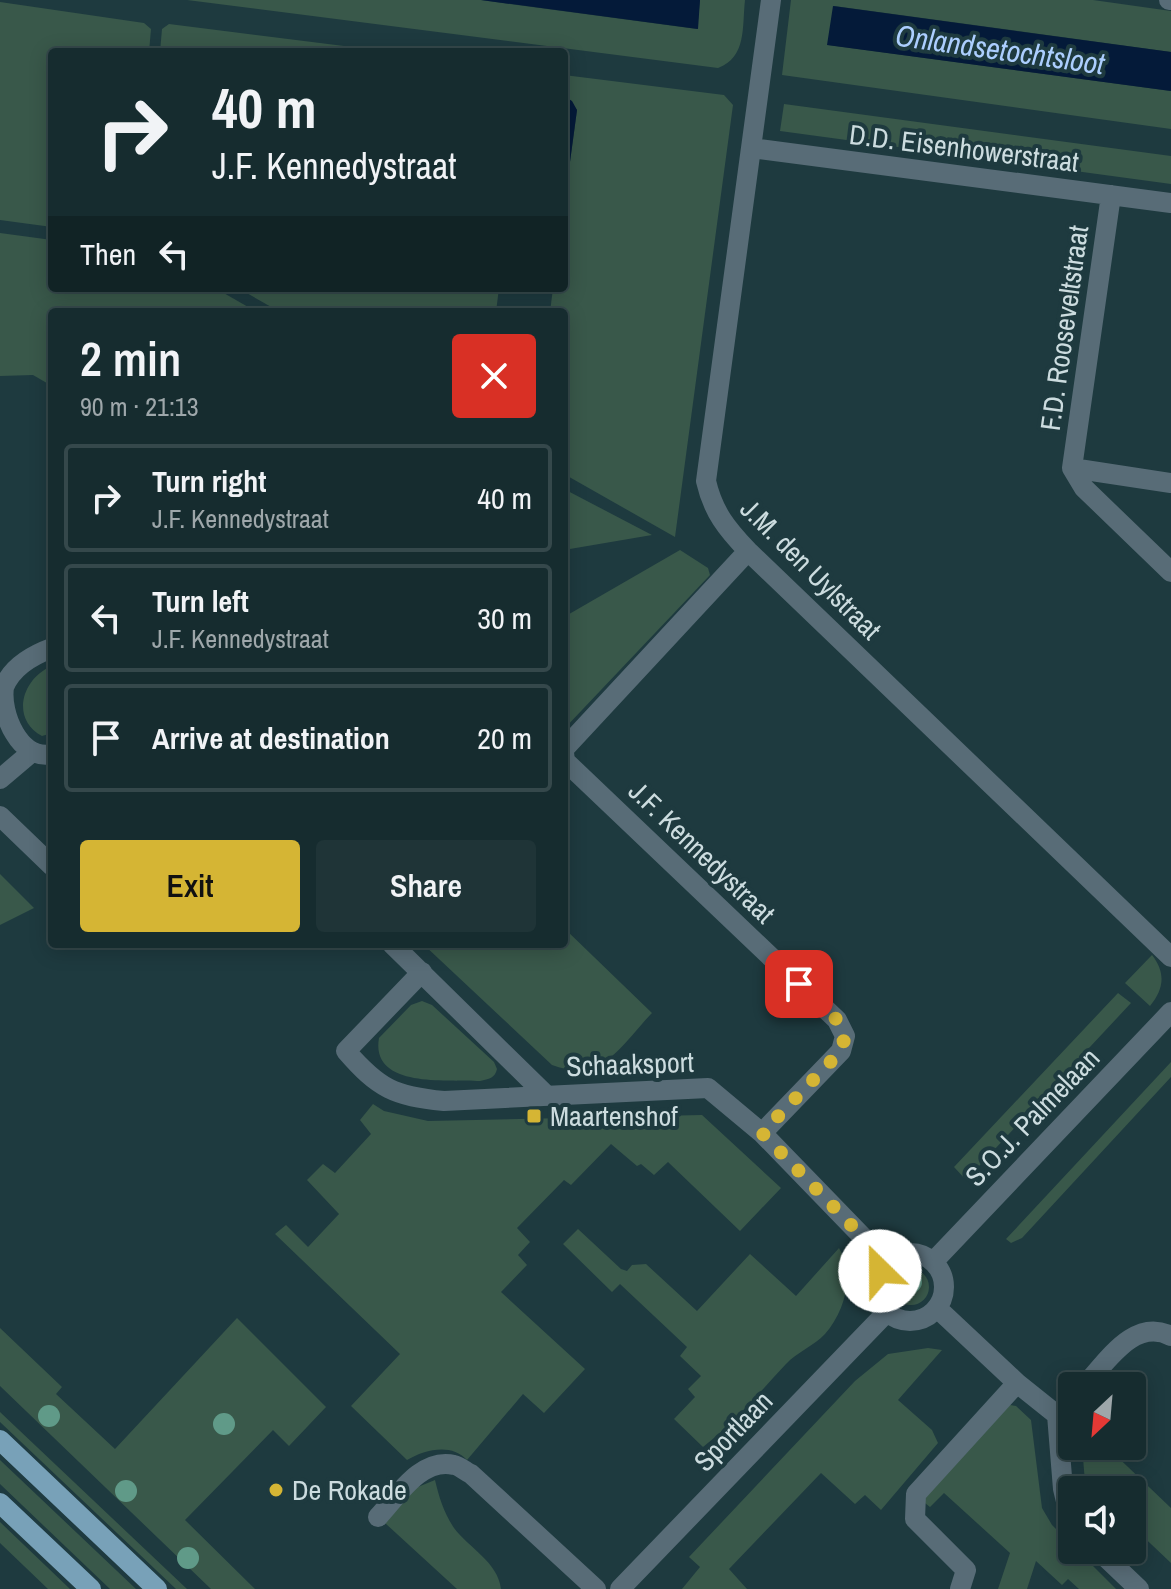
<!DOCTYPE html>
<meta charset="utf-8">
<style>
body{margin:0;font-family:"Archivo Narrow",sans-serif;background:#1f3437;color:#f1f3f6;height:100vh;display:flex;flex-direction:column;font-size:30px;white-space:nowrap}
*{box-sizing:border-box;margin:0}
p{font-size:26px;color:#9ea7aa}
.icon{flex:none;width:44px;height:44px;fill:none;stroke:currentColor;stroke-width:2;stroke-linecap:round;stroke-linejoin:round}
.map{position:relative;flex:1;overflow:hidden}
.details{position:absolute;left:48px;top:308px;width:520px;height:640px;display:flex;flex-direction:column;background:#162c2f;border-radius:8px;box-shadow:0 4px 20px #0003,0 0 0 2px #35484b}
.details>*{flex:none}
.banner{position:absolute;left:48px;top:48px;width:520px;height:244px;border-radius:8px;box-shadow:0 4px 20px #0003,0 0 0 2px #35484b;background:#162c2f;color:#f1f3f6;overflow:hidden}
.needle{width:52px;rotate:206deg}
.controls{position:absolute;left:1058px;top:1372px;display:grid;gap:16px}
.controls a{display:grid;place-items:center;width:88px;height:88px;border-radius:8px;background:#162c2f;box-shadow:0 4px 20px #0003,0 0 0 2px #35484b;font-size:40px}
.pin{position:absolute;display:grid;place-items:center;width:68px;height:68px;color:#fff;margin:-34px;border-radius:16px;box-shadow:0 4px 12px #0006}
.me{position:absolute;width:88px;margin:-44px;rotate:337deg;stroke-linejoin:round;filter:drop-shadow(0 0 6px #0008)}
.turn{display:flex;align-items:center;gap:28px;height:168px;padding:0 32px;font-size:36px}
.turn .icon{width:104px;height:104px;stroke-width:2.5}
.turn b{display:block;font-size:56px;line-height:68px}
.then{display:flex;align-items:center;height:76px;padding:0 32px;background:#0003;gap:16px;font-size:30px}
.round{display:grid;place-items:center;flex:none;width:84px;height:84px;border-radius:8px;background:#1f3437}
.summary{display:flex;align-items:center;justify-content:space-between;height:136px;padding:0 32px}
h1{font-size:48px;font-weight:600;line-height:60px}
.cta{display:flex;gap:16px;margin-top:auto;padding:16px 32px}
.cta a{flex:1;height:92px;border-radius:8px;background:#d5b534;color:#111;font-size:32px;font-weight:600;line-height:92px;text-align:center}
.cta a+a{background:#1f3437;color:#f1f3f6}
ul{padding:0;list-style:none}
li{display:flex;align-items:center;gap:24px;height:108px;margin:0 16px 12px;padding:0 16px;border:4px solid #35484b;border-radius:8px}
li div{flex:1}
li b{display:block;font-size:30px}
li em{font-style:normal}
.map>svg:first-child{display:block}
.green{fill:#39584a}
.water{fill:#041a39}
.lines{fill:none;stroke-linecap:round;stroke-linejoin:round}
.minor{stroke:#586c77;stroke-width:20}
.major{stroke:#78a1b8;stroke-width:20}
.tree{fill:#609a88}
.route{stroke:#d5b534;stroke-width:14;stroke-dasharray:0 25.2}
.poi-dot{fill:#d5b534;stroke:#1e3a3f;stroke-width:3}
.labels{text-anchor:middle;stroke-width:8;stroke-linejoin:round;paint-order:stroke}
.street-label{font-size:28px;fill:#ccdcdf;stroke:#1e3a3f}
.poi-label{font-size:28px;fill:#ccdcdf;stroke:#1e3a3f;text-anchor:start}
.water-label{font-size:30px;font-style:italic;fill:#accefe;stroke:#1e3a3f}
</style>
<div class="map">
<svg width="1171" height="1589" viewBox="0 0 1171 1589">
<rect width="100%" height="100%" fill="#1e3a3f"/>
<path class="green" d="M187,0H481L697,29L700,0H745C742,27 747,57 718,68Z
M791,0H1093L1171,11V52L834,6L828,45L1171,91V129L782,75Z
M0,2L144,23L151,29L149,52H52V227L0,220Z
M169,24L392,52H160L162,29Z
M564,75L724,95L733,105L675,537L564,474V312H550L553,288H564V206L577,110L564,96Z
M784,104L1171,156V184L780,131Z
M0,233L52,240V288H215L257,312H52V386L33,375L0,376Z
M238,288H499L496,312H280Z
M564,489L652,535L564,550Z
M680,550L708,568L710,575L564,729V617Z
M52,666V733L42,736C10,719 22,678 52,666Z
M0,874L34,908L0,925Z
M564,928L652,1013C621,1045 603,1084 552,1065L423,944H564Z
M1152,955C1166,973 1164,989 1150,1006L1125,983Z
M1118,993L1131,1003L966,1180L954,1167Z
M422,1001L432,1005L494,1062L497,1069C495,1078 489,1079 480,1081C449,1079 370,1089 379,1038L411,1005Z
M1171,1062V1077L1022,1238L1011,1243L1006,1239Z
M373,1104L384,1111L428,1121L702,1115L781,1188L740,1231L668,1162L654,1175L641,1164L637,1166L611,1144L571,1185L564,1180L517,1228L530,1242L518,1255L527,1265L501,1292L585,1369L544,1413L523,1394L467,1460C452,1443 425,1449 407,1460L351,1406L400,1354L275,1234L286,1225L308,1247L339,1214L307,1180L323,1164L335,1173L371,1134L360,1120Z
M578,1229L621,1269L627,1271L632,1265L646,1264L697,1311L750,1254L796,1296L839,1248C855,1275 845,1311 825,1334C814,1346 797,1352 786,1364C759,1393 734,1423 703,1447L674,1419L695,1397L688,1389L701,1376L680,1356L687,1347L620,1284L612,1292L563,1244Z
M893 1287a18 18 0 1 1 36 0a18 18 0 1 1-36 0Z
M237,1318L326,1407L289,1446L273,1430L185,1520L255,1589H211L0,1386V1328L62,1387L56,1394L115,1449Z
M928,1348L942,1350L898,1400L932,1430L938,1443L881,1510L865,1495L855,1504L821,1473L729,1569L747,1589H682L700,1567L689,1557L855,1381L888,1354Z
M1010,1405L1016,1406L1031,1420L1042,1508L1052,1525L1072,1545V1550H1077L1116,1589H1079L1068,1579L1062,1585L1036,1561L1027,1589H998L1010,1553L944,1493L930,1507L921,1500Z
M0,1412L187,1589H176L0,1422Z
M1082,1446H1106L1171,1508V1563L1132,1526V1490H1094L1085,1482Z
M0,1460L136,1589H110L0,1484Z
M435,1480C439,1497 444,1513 454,1528C469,1548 498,1562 501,1589H457L385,1523L413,1489Z
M0,1522L70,1589H48L0,1543Z"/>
<path class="water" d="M481,0H700L698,29Z
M833,6L1171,52V91L827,45Z
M564,96L572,101L577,110L564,206Z"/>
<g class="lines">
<path class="minor" d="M771,0L706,481C713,512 727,529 748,551L1171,957
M1169,0H1171
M751,148L1171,203
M1111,195L1072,468L1084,488L1171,572
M1072,468L1171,483
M52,648C33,655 12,667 4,687C0,714 20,761 52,754
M564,749L748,551
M564,753L565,761L837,1020L845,1036L841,1051L762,1133
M0,779L32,752
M0,816L52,866
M392,944L545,1094
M422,972L346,1051C379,1089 394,1096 444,1101L708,1088L762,1133L887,1262
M876 1287a34 34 0 1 1 68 0a34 34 0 1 1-68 0Z
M933,1262L1171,1012
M937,1308L1017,1383L1057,1415L1063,1489L1072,1526
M1084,1386C1107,1362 1134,1317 1171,1336
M1057,1415L1072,1399
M378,1517C397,1497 421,1457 454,1465C460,1466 466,1472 471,1474L596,1589
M1098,1550L1139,1589
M620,1589L887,1312
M960,1589L966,1570L915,1519L916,1494L1017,1383"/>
<path class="major" d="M0,1440L157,1589
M0,1503L91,1589"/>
</g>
<g class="tree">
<circle cx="911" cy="1282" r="11"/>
<circle cx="49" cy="1416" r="11"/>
<circle cx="224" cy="1424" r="11"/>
<circle cx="126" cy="1491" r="11"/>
<circle cx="188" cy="1558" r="11"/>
</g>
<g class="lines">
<path class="route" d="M799,984L837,1020L845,1036L841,1051L762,1133L887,1262L880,1271"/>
</g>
<g class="poi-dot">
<rect x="526" y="1108" width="16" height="16" rx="4"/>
<circle cx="276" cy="1490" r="8"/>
</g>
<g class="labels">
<g class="street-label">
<text transform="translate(964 148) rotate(7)" y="10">D.D. Eisenhowerstraat</text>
<text transform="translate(1064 328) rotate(-82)" y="10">F.D. Rooseveltstraat</text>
<text transform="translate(811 569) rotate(45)" y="10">J.M. den Uylstraat</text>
<text transform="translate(702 852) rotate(44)" y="10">J.F. Kennedystraat</text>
<text transform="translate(630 1064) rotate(-2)" y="10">Schaaksport</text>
<text transform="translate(1032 1117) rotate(-46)" y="10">S.O.J. Palmelaan</text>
<text transform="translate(733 1431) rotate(-46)" y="10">Sportlaan</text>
</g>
<g class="poi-label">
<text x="550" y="1126">Maartenshof</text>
<text x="292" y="1500">De Rokade</text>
</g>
<g class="water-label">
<text transform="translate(1000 50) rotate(8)" y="10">Onlandsetochtsloot</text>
</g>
</g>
</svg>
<div class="controls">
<a><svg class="needle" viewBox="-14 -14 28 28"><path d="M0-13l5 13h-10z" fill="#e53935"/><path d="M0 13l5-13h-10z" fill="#9ea7aa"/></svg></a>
<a><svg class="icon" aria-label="sound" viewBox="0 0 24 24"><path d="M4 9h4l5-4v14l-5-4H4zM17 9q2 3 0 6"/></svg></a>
</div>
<div class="pin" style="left:799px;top:984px;background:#d93025"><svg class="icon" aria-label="arrive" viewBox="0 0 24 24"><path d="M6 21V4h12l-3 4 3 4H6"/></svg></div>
<svg class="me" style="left:880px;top:1271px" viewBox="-20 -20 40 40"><circle r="19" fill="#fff"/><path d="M0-13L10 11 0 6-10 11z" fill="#d5b534"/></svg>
<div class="banner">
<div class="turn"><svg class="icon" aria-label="right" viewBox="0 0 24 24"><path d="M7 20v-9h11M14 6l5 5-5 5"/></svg><div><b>40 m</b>J.F. Kennedystraat</div></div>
<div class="then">Then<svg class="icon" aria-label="left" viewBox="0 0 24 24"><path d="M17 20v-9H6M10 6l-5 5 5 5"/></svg></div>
</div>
<section class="details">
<div class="summary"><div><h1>2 min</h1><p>90 m · 21:13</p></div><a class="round" style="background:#d93025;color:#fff"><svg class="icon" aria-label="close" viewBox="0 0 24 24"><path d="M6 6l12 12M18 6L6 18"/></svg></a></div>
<ul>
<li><svg class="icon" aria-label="right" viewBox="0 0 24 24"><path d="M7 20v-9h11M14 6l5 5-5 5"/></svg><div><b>Turn right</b><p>J.F. Kennedystraat</p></div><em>40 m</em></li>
<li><svg class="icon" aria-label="left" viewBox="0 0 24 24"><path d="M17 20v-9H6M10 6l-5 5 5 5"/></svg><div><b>Turn left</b><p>J.F. Kennedystraat</p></div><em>30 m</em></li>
<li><svg class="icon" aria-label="arrive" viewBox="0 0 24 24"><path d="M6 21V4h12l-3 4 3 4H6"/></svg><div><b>Arrive at destination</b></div><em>20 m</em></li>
</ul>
<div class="cta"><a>Exit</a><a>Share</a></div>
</section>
</div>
